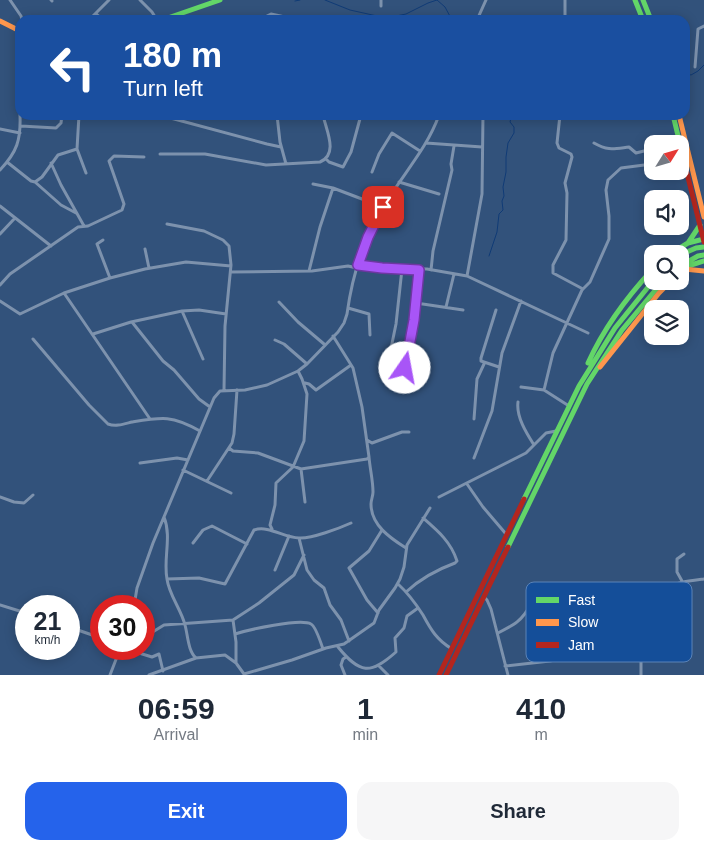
<!DOCTYPE html>
<style>
body{margin:0;font-family:Helvetica,sans-serif;background:#f6f6f7;color:#1f2937;height:100vh;display:flex;flex-direction:column;font-size:19px;white-space:nowrap}
*{box-sizing:border-box;margin:0}
p{font-size:16px;color:#747a83}
.icon{flex:none;width:28px;height:28px;fill:none;stroke:currentColor;stroke-width:2;stroke-linecap:round;stroke-linejoin:round}
.map{position:relative;height:675px;overflow:hidden}
.details{display:flex;flex-direction:column;background:#fff;flex:1}
.details>*{flex:none}
.banner{position:absolute;left:15px;top:15px;width:675px;height:105px;border-radius:15px;box-shadow:0 2px 12px #0003;background:#1a4fa0;color:#fff;overflow:hidden}
.needle{width:32px;rotate:53deg}
.controls{position:absolute;left:644px;top:135px;display:grid;gap:10px}
.controls a{display:grid;place-items:center;width:45px;height:45px;border-radius:10px;background:#fff;box-shadow:0 2px 12px #0003;font-size:25px}
.speed{position:absolute;left:15px;top:595px;display:flex;gap:10px;font-size:25px;font-weight:700;text-align:center}
.speed>*{display:grid;place-content:center;width:65px;height:65px;border-radius:50%;background:#fff;box-shadow:0 2px 12px #0003;line-height:1}
.speed small{font-size:12px;font-weight:400}
.speed .limit{border:8px solid #d22;background:#fff;color:#111}
.pin{position:absolute;display:grid;place-items:center;width:42px;height:42px;color:#fff;margin:-21px;border-radius:10px;box-shadow:0 2px 8px #0006}
.me{position:absolute;width:55px;margin:-28px;rotate:12deg;stroke-linejoin:round;filter:drop-shadow(0 0 4px #0008)}
.turn{display:flex;align-items:center;gap:18px;height:105px;padding:0 25px;font-size:22px}
.turn .icon{width:65px;height:65px;stroke-width:2.5}
.turn b{display:block;font-size:35px;line-height:42px}
.eta{display:flex;justify-content:space-evenly;align-items:center;height:85px;text-align:center}
.eta b{font-size:30px;font-weight:600;line-height:35px}
.primary-button{display:flex;gap:10px;margin-top:auto;padding:10px 25px}
.primary-button a{flex:1;height:58px;border-radius:15px;background:#2563eb;color:#fff;font-size:20px;font-weight:600;line-height:58px;text-align:center}
.primary-button a+a{background:#f6f6f7;color:#1f2937}
.map>svg:first-child{display:block}
.lines{fill:none;stroke-linecap:round;stroke-linejoin:round}
.stream{stroke:#103b76;stroke-width:1}
.street{stroke:#7d92ad;stroke-width:3}
.fast{stroke:#63d668;stroke-width:5}
.slow{stroke:#ff974d;stroke-width:5}
.jam{stroke:#b3261e;stroke-width:5}
.route-casing{stroke:#6d37a1;stroke-width:12}
.route{stroke:#a855f7;stroke-width:9}
.key{fill:#144e99;stroke:#5a83b8;stroke-width:1}
.key-label{font-size:14px;fill:#fff}
</style>
<div class="map">
<svg width="704" height="675" viewBox="0 0 704 675">
<rect width="100%" height="100%" fill="#32527b"/>
<g class="lines">
<path class="stream" d="M325,0L350,10L386,18L406,14L428,3L437,0L445,7L452,20
M295,1L300,0
M685,73L691,75L698,71L704,65
M489,256L497,232L499,214L503,210L502,201L504,196L503,187L506,172V157L508,143L514,133V127L510,122L511,118L515,115"/>
<path class="street" d="M10,0L21,16L22,20
M51,0L52,1
M140,0L152,12L157,20
M565,0V20
M381,6V0
M96,14L103,20
M89,20L109,0
M267,20V16L271,14C277,15 285,18 291,17C305,17 323,15 336,20
M477,20L486,0
M695,67L698,29L704,26
M20,89V101
M79,115L77,149L86,173
M277,115L280,142L286,164
M560,115L557,143L559,148L571,154L572,157L565,183L567,193L566,240L553,265V273L583,289
M163,116L267,144L281,147
M21,126L56,128L61,123L62,115
M0,129L20,133
M426,143L482,147
M594,143C608,151 613,149 629,147L636,153L652,149
M670,144L678,141
M160,154H205L266,165L320,162C339,154 326,130 323,115
M327,160L329,162L343,167L351,152L361,115
M7,162L31,181L35,182L42,177L58,155L77,149
M51,163L61,185L84,226
M0,170C17,152 21,140 20,115
M372,172L379,154L392,133L420,151
M35,182L61,205L76,213
M399,182L439,194
M313,184L333,188
M0,206L51,246
M167,224L204,231L223,240L229,246L231,265L225,326L224,390
M0,234L15,218
M103,240L97,244L110,278
M145,249L149,268
M358,265L382,268L427,269L467,276L588,333
M431,270L433,251L452,170L451,164L454,146
M309,271L320,227L333,188L383,207
M231,272L312,271L348,266L357,268
M467,276L482,194L483,115
M0,285L10,274L78,227L88,226L122,210L124,204L109,161L114,156L144,157
M64,293L150,419
M0,301L20,314L64,293L110,278L145,269L186,262L231,266
M279,302L298,322L324,344
M416,303L463,310
M446,307L454,274
M348,308L369,314L370,335
M496,310L481,358V361L499,367
M182,311L203,359
M132,322L163,361L174,370L199,399L210,407
M93,334L131,322L182,311L199,310L226,314
M33,339L89,405L108,424C116,427 124,424 132,422C162,417 172,415 200,431
M275,340L284,344L307,364
M388,363L396,324L402,269
M412,370L405,368L404,365L414,320L419,270
M305,383L309,384L316,390L351,365
M521,387L544,390L569,406
M544,390L553,353L582,290L590,282L609,239V216L606,190L608,180L621,168L652,164
M518,402C516,417 527,434 534,445
M474,419L477,379L484,364
M367,440L372,443L402,432H409
M229,448L233,451L258,453L301,469L367,459L369,457L362,407L353,368L333,336
M369,457C370,469 373,481 373,492C373,496 371,500 371,504C371,525 390,538 406,548
M474,458L492,411L502,353L521,301
M140,463L177,458L188,460
M301,469L305,502
M183,470L231,493
M207,481L232,443L234,434L237,390
M467,484L483,507L506,534
M0,497L14,502L24,503L33,495
M439,497L526,453L546,433L556,431
M164,517C172,537 163,559 167,579C169,595 181,609 185,625C188,636 188,651 196,658L225,655L236,663L244,674
M272,529L270,525L275,505L276,483L293,467L304,441L307,394L302,379L298,371
M299,538L307,570L314,580L324,588L330,605L341,620L349,641
M193,543L203,530L212,526L247,544
M275,570L289,536
M167,579L199,578L225,584L254,530C269,525 284,538 299,538C311,539 340,528 351,523
M682,581L677,572V559L684,554
M398,584C408,593 416,604 423,615C431,630 437,640 452,649
M406,592C421,578 436,570 455,563L457,561C451,542 438,531 423,518
M484,597L487,600L491,609L508,675
M0,605L26,613
M134,606L137,588L153,543L214,398L220,391L245,390L267,385L298,371L307,364L338,332L344,323L347,314C352,277 364,238 384,206C402,175 427,149 439,115
M378,613L367,600L349,568L369,551L382,530
M233,620L236,642V663
M661,621C667,583 666,584 704,579
M69,627L101,638
M498,633C514,625 522,621 531,604
M235,634C248,630 300,618 311,624C315,626 321,643 323,649
M144,642L151,633L164,625L233,620L259,603L294,575L304,555
M641,646V675
M338,647C360,674 370,675 396,652L395,638L404,628L407,616L418,608
M126,649L152,657L159,654L163,671
M379,666L388,675
M505,666L550,661L612,648L632,645L641,646L672,639
M244,674L292,660L326,648L344,644L374,623L379,610L395,588L400,579L404,567L407,545L430,508
M110,675L120,649
M149,675L196,658
M345,675L341,665L343,659L346,657"/>
<path class="fast" d="M635,0L643,20
M643,0L651,20
M162,20L220,0
M673,115L680,144
M688,243L700,225
M670,254L688,243L704,239
M680,255L696,248L704,247
M680,266L698,256L704,255
M680,273L688,266L704,261
M588,363C604,328 626,298 652,270
M524,499L579,386L615,328L653,281
M508,547L587,384L622,330L663,281"/>
<path class="slow" d="M0,21L20,31
M679,115L704,217
M684,269L704,271
M600,367L659,293L671,281"/>
<path class="jam" d="M680,145L704,242
M439,675L524,499
M446,675L508,547"/>
</g>
<g class="lines">
<g class="route-casing">
<path id="route" d="M383,207L368,237L358,265L382,268L419,270L414,320L405,368"/>
</g>
<use href="#route" class="route"/>
</g>
<rect x="526" y="582" width="166" height="80" rx="8" class="key"/>
<rect x="536" y="597" width="23" height="6" fill="#63d668"/>
<rect x="536" y="619" width="23" height="7" fill="#ff974d"/>
<rect x="536" y="642" width="23" height="6" fill="#b3261e"/>
<g class="key-label">
<text x="568" y="605">Fast</text>
<text x="568" y="627">Slow</text>
<text x="568" y="650">Jam</text>
</g>
</svg>
<div class="controls">
<a><svg class="needle" viewBox="-14 -14 28 28"><path d="M0-13l5 13h-10z" fill="#e53935"/><path d="M0 13l5-13h-10z" fill="#747a83"/></svg></a>
<a><svg class="icon" aria-label="sound" viewBox="0 0 24 24"><path d="M4 9h4l5-4v14l-5-4H4zM17 9q2 3 0 6"/></svg></a>
<a><svg class="icon" aria-label="search" viewBox="0 0 24 24"><circle cx="10" cy="10" r="6"/><path d="M15 15l6 6"/></svg></a>
<a><svg class="icon" aria-label="layers" viewBox="0 0 24 24"><path d="M12 4l9 5-9 5-9-5zM3 14l9 5 9-5"/></svg></a>
</div>
<div class="speed"><div>21<small>km/h</small></div><div class="limit">30</div></div>
<div class="pin" style="left:383px;top:207px;background:#d93025"><svg class="icon" aria-label="arrive" viewBox="0 0 24 24"><path d="M6 21V4h12l-3 4 3 4H6"/></svg></div>
<svg class="me" style="left:405px;top:368px" viewBox="-20 -20 40 40"><circle r="19" fill="#fff"/><path d="M0-13L10 11 0 6-10 11z" fill="#a855f7"/></svg>
<div class="banner">
<div class="turn"><svg class="icon" aria-label="left" viewBox="0 0 24 24"><path d="M17 20v-9H6M10 6l-5 5 5 5"/></svg><div><b>180 m</b>Turn left</div></div>
</div>
</div>
<section class="details">
<div class="eta">
<div><b>06:59</b><p>Arrival</p></div>
<div><b>1</b><p>min</p></div>
<div><b>410</b><p>m</p></div>
</div>
<div class="primary-button"><a>Exit</a><a>Share</a></div>
</section>
